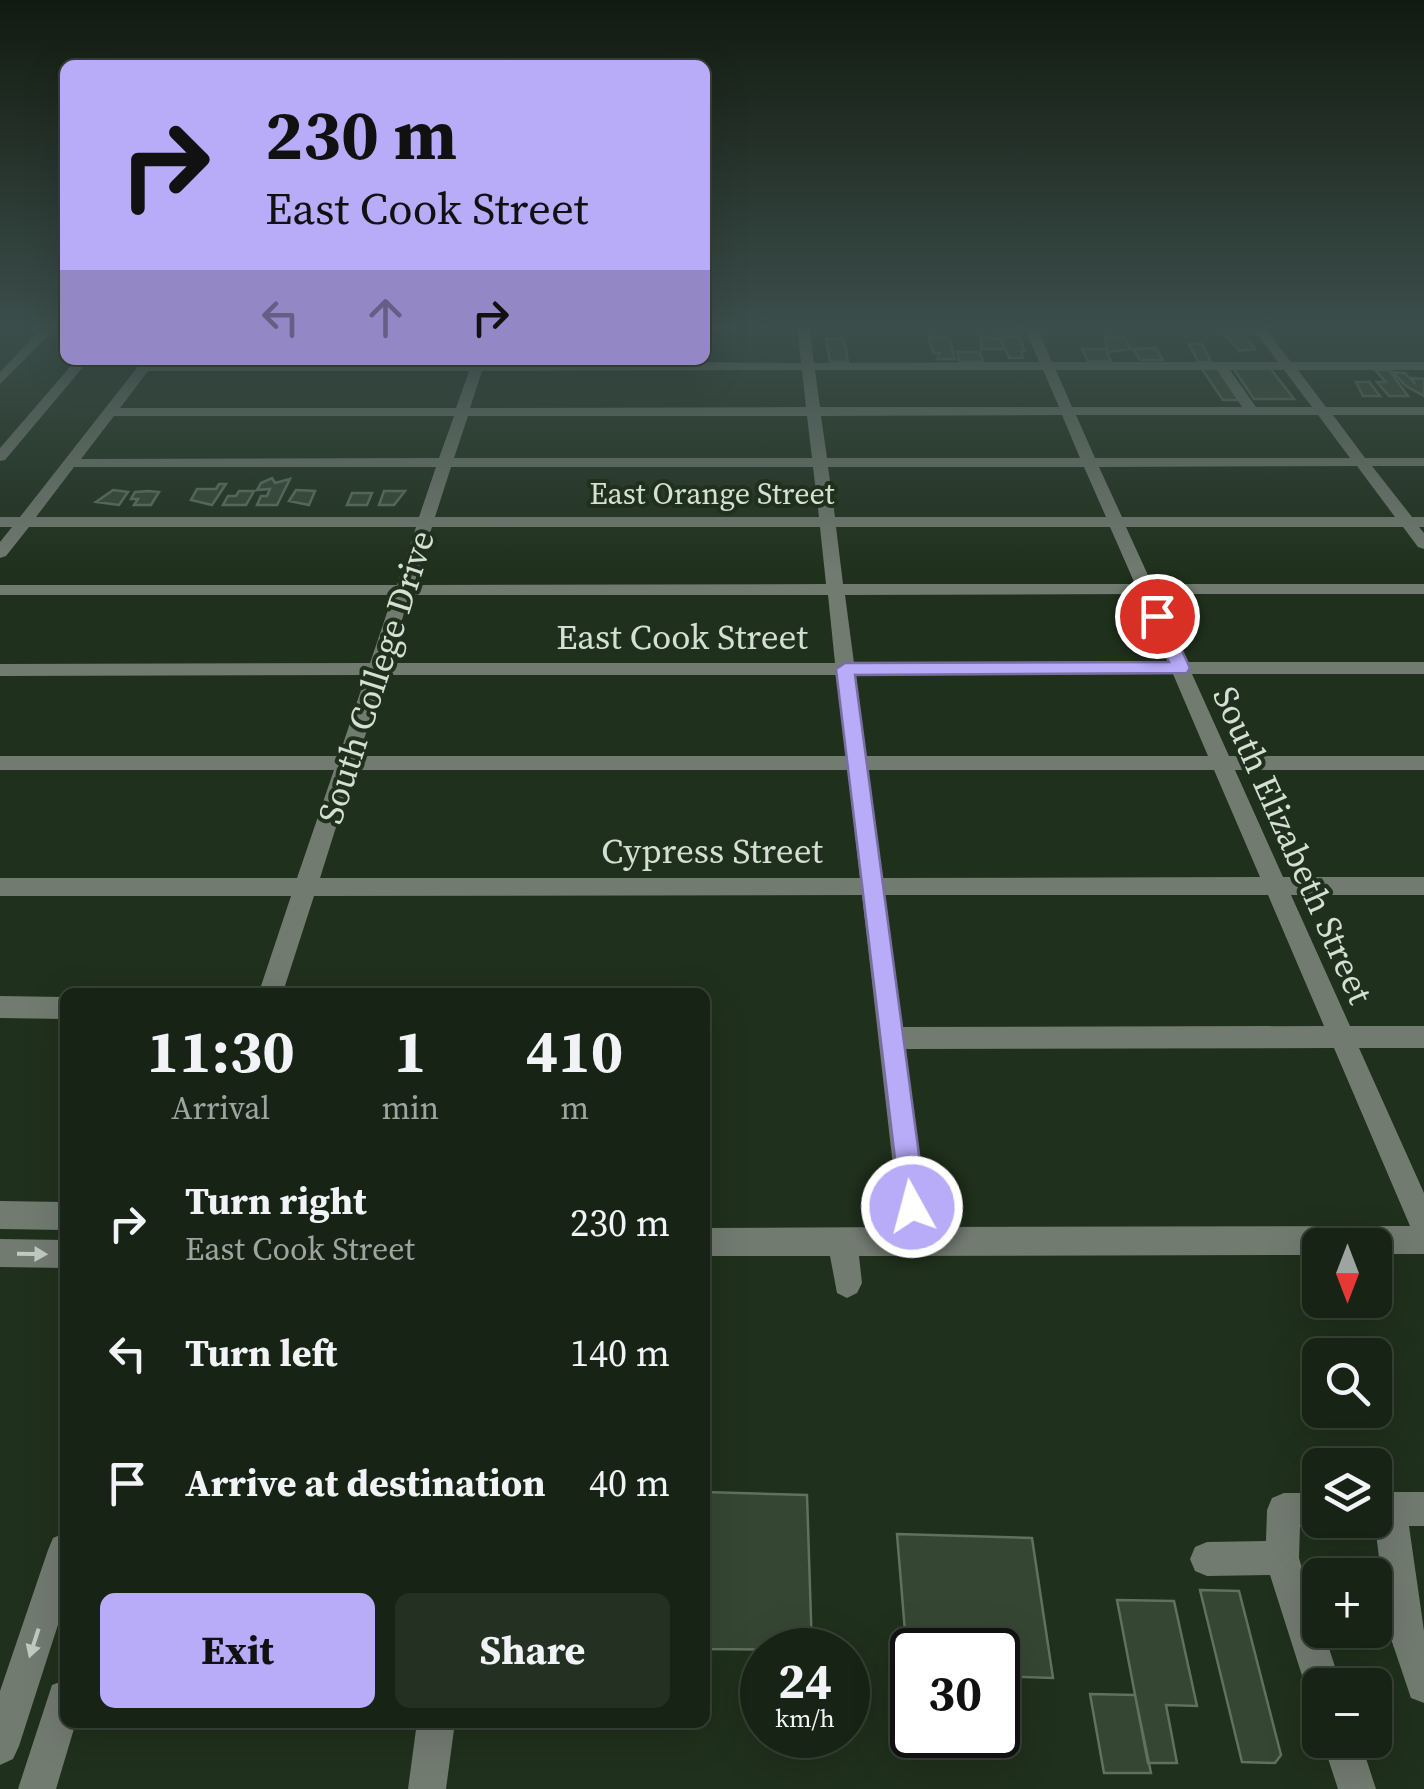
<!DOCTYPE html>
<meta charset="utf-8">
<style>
body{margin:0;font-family:"Source Serif 4",serif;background:#243022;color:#f1f3f6;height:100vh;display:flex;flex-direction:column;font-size:38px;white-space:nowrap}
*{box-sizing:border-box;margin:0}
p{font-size:32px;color:#9ea4a0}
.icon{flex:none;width:55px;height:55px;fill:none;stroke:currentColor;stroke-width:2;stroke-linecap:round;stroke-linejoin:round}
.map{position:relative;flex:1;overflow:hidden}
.panel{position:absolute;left:60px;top:988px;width:650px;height:740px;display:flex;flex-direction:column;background:#172415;border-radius:15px;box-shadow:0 10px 40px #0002,0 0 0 2px #364134}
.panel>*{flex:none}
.guide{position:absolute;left:60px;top:60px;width:650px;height:305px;border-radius:15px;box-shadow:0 10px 40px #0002,0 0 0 2px #364134;background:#b8abf7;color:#111;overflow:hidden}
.needle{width:65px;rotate:180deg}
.buttons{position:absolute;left:1302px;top:1228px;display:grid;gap:20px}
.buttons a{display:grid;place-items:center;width:90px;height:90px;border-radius:15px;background:#172415;box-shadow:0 10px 40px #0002,0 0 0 2px #364134;font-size:50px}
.speed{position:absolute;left:740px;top:1628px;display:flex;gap:20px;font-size:50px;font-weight:700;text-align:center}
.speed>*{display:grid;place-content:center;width:130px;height:130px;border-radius:50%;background:#172415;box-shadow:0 10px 40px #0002,0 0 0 2px #364134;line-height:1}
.speed small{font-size:25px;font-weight:400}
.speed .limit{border:5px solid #111;border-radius:15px;background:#fff;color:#111}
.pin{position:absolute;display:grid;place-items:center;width:85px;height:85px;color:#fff;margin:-42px;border:5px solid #fff;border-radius:50%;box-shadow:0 2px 10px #0007}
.me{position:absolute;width:110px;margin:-55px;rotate:353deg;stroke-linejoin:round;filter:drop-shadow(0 0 8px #0008)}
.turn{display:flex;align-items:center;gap:35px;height:210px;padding:0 40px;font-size:45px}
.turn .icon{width:130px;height:130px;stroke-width:2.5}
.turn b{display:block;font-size:70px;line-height:85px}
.lanes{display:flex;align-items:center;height:95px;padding:0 40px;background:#0003;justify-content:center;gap:50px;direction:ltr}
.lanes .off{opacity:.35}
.eta{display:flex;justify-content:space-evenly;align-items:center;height:170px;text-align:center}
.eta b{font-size:60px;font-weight:700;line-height:70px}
.button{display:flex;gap:20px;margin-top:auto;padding:20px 40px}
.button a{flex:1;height:115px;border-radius:15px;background:#b8abf7;color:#111;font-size:40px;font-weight:700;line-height:115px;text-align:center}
.button a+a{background:#243022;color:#f1f3f6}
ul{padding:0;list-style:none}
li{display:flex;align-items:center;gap:30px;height:130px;padding:0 40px}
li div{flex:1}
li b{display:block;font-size:38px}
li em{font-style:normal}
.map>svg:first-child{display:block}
.building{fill:#354733;stroke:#5f725c;stroke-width:2.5}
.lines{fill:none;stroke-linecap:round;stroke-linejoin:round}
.minor{fill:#727b70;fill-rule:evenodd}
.oneway{fill:#c1ccc0}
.route{fill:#b8abf7;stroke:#786fa1;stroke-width:2.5}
.labels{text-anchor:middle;stroke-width:8;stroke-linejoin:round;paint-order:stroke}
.far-street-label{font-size:30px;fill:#d5e0d4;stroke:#1f301c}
.street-label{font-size:35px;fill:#d5e0d4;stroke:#1f301c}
</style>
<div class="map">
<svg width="1424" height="1789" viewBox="0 0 1424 1789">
<rect width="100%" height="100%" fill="#1f301c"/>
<path class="building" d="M1223,333H1244L1255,349L1240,351Z
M929,337L949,338L955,359H937L940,353H933Z
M981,337L1000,339L1004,349H981Z
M1000,337H1019L1025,351H1021L1023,358H1009Z
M1105,337L1125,338L1131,349L1108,352Z
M826,339H844L848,362H830Z
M1189,344H1202L1211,362H1198Z
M1156,348L1163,360H1140L1133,349Z
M1082,349H1105L1111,361H1088Z
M957,352H980L983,362H960Z
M1233,368H1270L1294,399H1254Z
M1202,369H1218L1239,400H1223Z
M1375,370H1389L1408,396H1389L1377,382H1386Z
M1393,372L1405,373L1415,384L1412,378L1424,379V396L1406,386Z
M1356,382H1369L1380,396H1363Z
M272,478L275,483L290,479L277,505H257L261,496H267L270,489L257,490L261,483Z
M219,484H226L212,505L191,500L197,489H216Z
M113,490L128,492L119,505L96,502Z
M296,490L315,491L309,505L289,501Z
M149,491L159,492L151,505H134L138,499H131L135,492Z
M239,491H254L246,505H223L228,496H236Z
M384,491H405L394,505H379Z
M352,493H372L367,505H347Z
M705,1492L807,1495L812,1650L705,1649Z
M897,1534L1032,1538L1053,1678L998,1676V1650H912V1656H907Z
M1200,1590L1239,1591L1281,1755L1275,1763L1242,1762Z
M1117,1600L1174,1601L1197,1706L1166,1705L1177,1763H1148Z
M1090,1694L1135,1695L1151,1773H1104Z"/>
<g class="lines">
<path class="minor" d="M0,326H61L62,327L53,331L0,384V372L40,330H0Z
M797,326H809L814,363L1039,362L1024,326H1036L1052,362H1278L1251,326H1263L1291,362H1424V370H1298L1326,407H1424V415H1333L1365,458H1424V466H1372L1412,517H1424V527H1419L1424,533V549L1418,547L1403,527H1126L1152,584H1424V594H1156L1187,662H1424V674H1192L1229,756H1424V770H1235L1283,877H1424V895H1291L1350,1026H1424V1048H1359L1424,1193V1254H1375V1245H1320V1255L859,1256L862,1283L857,1293L847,1298L837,1293L830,1256H705V1228L900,1227L862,895L314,896L283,992H259L291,896H0V878H297L334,770H0V756H339L366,675L0,676V664L370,663L393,595H0V585H397L416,527H29L6,556L0,558V542L12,527H0V517H20L143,360H156L154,363L473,360L801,363ZM802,370L806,407L470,408L482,371ZM815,370H1043L1059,407H820ZM1056,370H1217L1242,407H1072ZM1230,370H1284L1312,407H1256ZM148,371H469L456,408H120ZM1062,415L1080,458H827L821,416ZM1076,415H1318L1350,458H1095ZM114,416H454L439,458L81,459ZM468,416H807L812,458H454ZM1357,466L1395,517H1122L1099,467ZM74,467H436L419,517H36ZM451,467H813L819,517H435ZM828,467H1084L1106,517H835ZM432,527H820L826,584L414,585ZM836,527H1110L1135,584H843ZM1139,594L1168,662L854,663L845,595ZM410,595H828L835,663H388ZM1173,674L1208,756H866L855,675ZM384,675H837L846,756H359ZM354,770H848L860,878H320ZM868,770H1214L1260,877L882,878ZM885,895H1268L1324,1026L902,1027ZM1334,1048L1410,1226L928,1227L905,1049Z
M76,360H89L5,460L0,461V448Z
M0,996L65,997V1019L0,1018Z
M0,1201L65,1202V1230L0,1229Z
M0,1239L65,1240V1268L0,1267Z
M1378,1492H1424V1526H1409L1424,1631V1703L1411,1698L1388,1630L1375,1525L1366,1520H1375V1494Z
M1284,1493H1320V1520H1333L1320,1527H1300L1299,1558L1320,1630H1323L1341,1685H1320V1702L1310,1698L1305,1685L1270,1575L1207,1576L1195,1571L1190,1559L1195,1547L1207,1542L1266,1541L1267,1510L1272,1498Z
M65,1533V1603L19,1746L13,1759L0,1765V1691L48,1550L53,1538Z
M65,1680V1722H76L56,1789H18L52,1685Z
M417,1722H455L446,1789H408Z
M1322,1740H1360L1376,1789H1338Z"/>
</g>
<defs><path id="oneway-solid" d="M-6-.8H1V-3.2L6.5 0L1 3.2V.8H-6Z" transform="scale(2.5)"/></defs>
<g class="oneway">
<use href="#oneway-solid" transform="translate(32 1254) rotate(1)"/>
<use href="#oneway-solid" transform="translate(34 1643) rotate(108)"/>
</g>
<linearGradient id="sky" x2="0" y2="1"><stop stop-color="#111a0f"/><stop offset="0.57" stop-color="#3c4e4b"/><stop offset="1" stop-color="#3c4e4b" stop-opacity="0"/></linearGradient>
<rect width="1424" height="576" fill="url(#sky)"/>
<path class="route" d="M1157,610L1166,616L1190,668L1187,673L855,675L926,1207L922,1217L912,1221L902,1217L836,669L845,663L1169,662L1148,616Z"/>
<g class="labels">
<g class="far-street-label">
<text x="712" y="504">East Orange Street</text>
</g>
<g class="street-label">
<text x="682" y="649">East Cook Street</text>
<text transform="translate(376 677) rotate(-72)" y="12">South College Drive</text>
<text transform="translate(1293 845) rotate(66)" y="12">South Elizabeth Street</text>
<text x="712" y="863">Cypress Street</text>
</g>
</g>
</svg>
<div class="buttons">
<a><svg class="needle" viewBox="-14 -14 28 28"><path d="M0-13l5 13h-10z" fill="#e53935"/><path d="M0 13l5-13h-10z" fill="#9ea4a0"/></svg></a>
<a><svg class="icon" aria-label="search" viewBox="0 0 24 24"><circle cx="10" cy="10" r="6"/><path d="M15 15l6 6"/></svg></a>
<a><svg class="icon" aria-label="layers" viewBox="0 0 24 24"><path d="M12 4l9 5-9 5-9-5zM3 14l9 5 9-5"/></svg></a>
<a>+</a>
<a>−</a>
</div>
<div class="speed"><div>24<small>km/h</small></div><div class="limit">30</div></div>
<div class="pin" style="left:1157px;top:616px;background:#d93025"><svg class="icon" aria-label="arrive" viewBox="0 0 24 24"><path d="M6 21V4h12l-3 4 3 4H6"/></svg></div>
<svg class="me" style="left:912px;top:1207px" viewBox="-20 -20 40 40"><circle r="17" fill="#b8abf7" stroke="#fff" stroke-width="3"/><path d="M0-11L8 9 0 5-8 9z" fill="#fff"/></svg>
<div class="guide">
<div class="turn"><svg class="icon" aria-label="right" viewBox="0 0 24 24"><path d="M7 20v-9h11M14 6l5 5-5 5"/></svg><div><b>230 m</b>East Cook Street</div></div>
<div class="lanes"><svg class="icon off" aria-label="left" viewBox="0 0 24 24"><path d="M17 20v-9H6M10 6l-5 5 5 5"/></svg><svg class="icon off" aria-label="ahead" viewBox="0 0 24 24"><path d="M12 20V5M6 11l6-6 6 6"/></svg><svg class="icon" aria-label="right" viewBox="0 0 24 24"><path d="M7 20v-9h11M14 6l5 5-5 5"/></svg></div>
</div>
<section class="panel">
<div class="eta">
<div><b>11:30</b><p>Arrival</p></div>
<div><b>1</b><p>min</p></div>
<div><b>410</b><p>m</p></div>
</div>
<ul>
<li><svg class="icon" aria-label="right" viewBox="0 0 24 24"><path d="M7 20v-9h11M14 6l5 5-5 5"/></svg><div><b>Turn right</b><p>East Cook Street</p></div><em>230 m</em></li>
<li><svg class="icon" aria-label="left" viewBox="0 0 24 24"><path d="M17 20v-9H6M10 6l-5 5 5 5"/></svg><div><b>Turn left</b></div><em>140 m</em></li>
<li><svg class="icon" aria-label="arrive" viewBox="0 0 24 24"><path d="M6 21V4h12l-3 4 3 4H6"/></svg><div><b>Arrive at destination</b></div><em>40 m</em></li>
</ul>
<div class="button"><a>Exit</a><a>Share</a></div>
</section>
</div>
